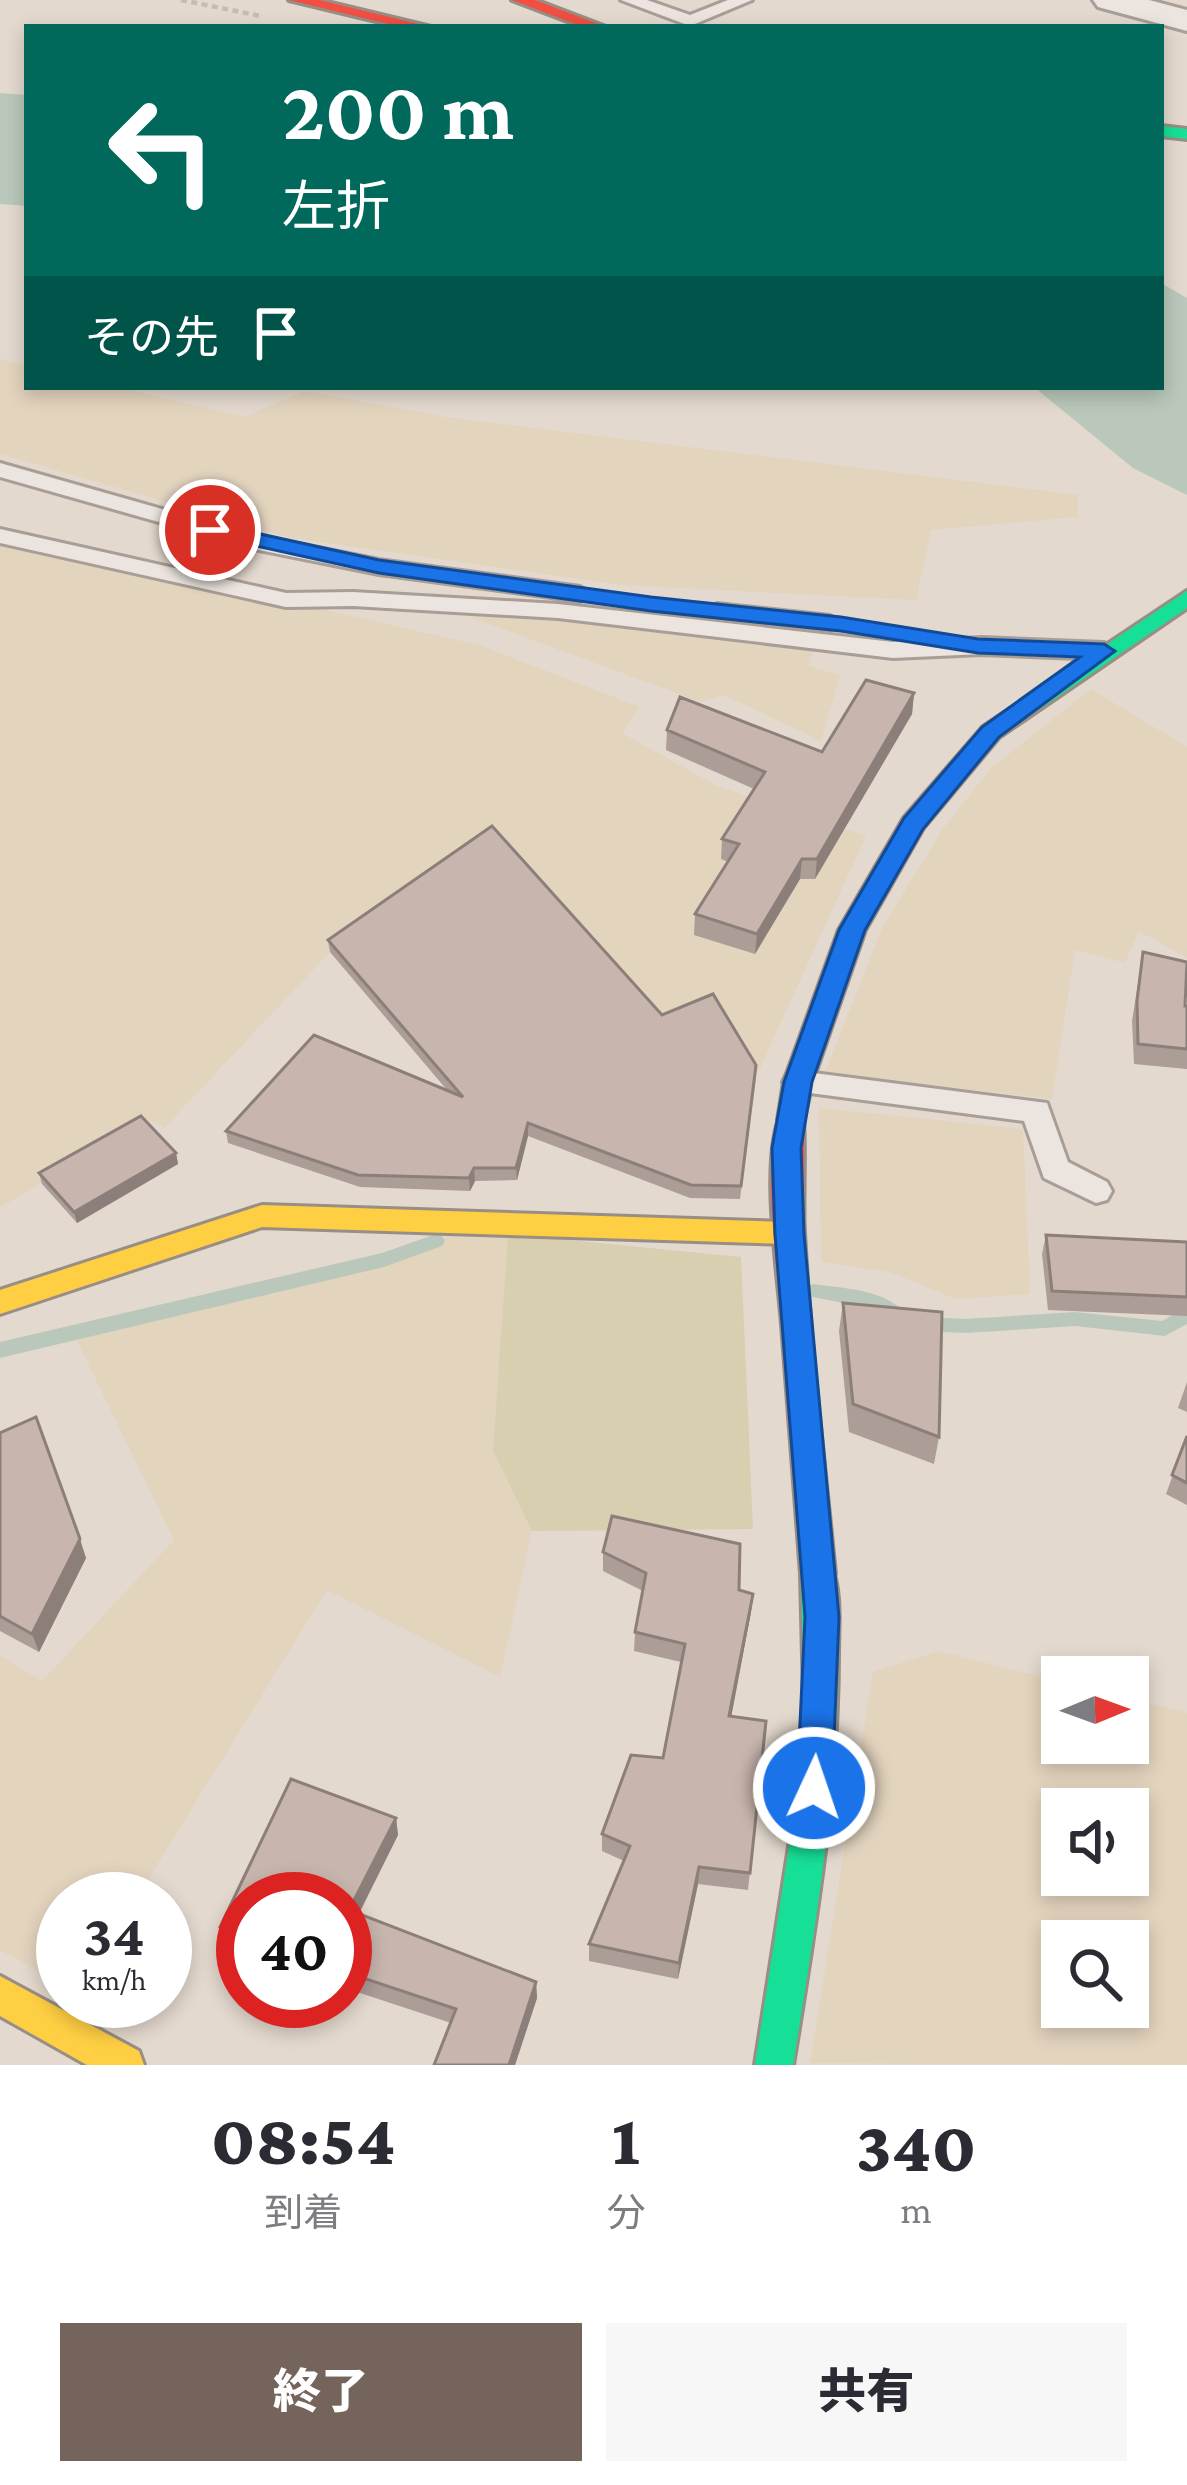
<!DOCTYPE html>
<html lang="ja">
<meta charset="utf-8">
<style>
body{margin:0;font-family:"Crimson Pro","Noto Sans JP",serif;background:#f7f7f7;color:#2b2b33;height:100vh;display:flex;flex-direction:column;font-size:45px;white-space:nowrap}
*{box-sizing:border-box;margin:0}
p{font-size:39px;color:#7c7c81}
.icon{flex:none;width:66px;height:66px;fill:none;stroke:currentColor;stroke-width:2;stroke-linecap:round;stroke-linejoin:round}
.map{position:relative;height:2065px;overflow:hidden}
.side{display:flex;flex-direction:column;background:#fff;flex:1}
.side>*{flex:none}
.top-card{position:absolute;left:24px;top:24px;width:1140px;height:366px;border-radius:0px;box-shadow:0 6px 18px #0003;background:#00695c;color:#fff;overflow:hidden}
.needle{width:78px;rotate:89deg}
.controls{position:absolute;left:1041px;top:1656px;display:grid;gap:24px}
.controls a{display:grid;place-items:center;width:108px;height:108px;border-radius:0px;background:#fff;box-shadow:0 6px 18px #0003;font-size:60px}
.speed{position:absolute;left:36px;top:1872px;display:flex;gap:24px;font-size:60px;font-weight:700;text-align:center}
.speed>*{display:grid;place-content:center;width:156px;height:156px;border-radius:50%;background:#fff;box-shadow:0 6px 18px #0003;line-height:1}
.speed small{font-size:30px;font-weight:400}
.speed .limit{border:18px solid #d22;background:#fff;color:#111}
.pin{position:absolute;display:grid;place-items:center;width:102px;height:102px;color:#fff;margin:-51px;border:6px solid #fff;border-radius:50%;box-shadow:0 3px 12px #0007}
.me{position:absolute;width:132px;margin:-66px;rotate:3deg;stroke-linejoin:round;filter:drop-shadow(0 0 9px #0008)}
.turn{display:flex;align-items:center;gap:42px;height:252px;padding:0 60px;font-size:54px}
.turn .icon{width:156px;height:156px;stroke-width:2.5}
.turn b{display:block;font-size:84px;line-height:102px}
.then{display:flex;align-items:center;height:114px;padding:0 60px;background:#0003;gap:24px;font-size:45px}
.eta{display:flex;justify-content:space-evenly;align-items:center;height:204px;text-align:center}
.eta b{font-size:72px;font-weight:800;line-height:84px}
.action{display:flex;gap:24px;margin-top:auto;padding:24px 60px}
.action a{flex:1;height:138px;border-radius:0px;background:#74645c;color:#fff;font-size:48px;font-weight:800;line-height:138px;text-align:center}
.action a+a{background:#f7f7f7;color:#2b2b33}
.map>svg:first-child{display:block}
.farmland{fill:#e3d4be;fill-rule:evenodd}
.green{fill:#d7cfb0}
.water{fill:#b9c8bb}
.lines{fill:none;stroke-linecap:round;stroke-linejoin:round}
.stream{fill:#b9c8bb;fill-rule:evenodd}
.lane-casing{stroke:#a99e97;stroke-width:6}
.street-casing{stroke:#a99e97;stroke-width:6}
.fast-casing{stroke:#998e86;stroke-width:6}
.slow-casing{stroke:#998e86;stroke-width:6}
.jam-casing{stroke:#998e86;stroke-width:6}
.path{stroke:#c5bcb5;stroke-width:4.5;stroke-dasharray:6 4.5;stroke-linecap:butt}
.lane{fill:#ece5df;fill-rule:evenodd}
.street{fill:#ece5df;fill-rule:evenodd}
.fast{fill:#16e098;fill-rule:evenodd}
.slow{fill:#ffcf43;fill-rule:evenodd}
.jam{fill:#f24e42;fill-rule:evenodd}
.wall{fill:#ac9d96}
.shaded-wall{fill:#8c7f7a}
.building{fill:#c8b6ae;stroke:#8c7f7a;stroke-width:3}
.route{fill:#1a73e8;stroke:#114b97;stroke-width:3}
</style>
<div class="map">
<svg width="1187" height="2065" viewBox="0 0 1187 2065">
<rect width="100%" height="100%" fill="#e4d9ce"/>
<path class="farmland" d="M0,359L27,366V387H117L244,417L305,391L446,417L1078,495V517L931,530L916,600L621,585L291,538L0,454Z
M0,536L479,645L640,707L622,733L717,786L866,836L756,1077L661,1028L330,952L164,1128L152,1121L0,1207Z
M451,610L814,646L808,666L840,675L821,741L724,695L701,702Z
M1091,689L1187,747V958L1139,931L1125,963L1075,950L1052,1099L825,1073L882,928L942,830L991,768Z
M819,1108L1023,1129L1030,1294L956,1299L890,1272L821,1262Z
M456,1234H508L493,1451L532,1531L500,1677L327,1590L136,1899H63V1984L0,1950V1655L42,1681L174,1540L73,1333L384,1260Z
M939,1651L1062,1682V1743H1128V1698L1187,1713V2065L810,2063L873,1672ZM1062,1809H1128V1875H1062ZM1062,1941H1128V2007H1062Z"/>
<path class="green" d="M508,1234L741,1257L753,1529L532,1531L493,1451Z"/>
<path class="water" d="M0,93L27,95V206L0,204Z
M1161,283L1187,298V495L1133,468L1034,387H1161Z"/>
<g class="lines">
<path class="stream" d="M436,1234L442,1236L445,1241L442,1246L384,1267L0,1358V1342L382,1253Z
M814,1284C847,1289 886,1289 908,1316L906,1321L899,1323L873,1309L808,1296L805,1291L808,1286Z
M1187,1307V1324L1165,1336L1075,1326L965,1333L923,1331L916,1329L914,1324L916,1319L923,1317L965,1319L1075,1312L1162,1321Z"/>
<g class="lane-casing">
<path id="lane" d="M621,0H647L690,15L728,0H752L690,26Z
M0,463L257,536L379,560L580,587L592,594L580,601L379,574L254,549L0,477Z
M0,529L286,593L353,592L558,604L893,642L982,638L1104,643L1117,651L1104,659L982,654L893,658L558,618L353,606L286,607L0,543Z
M717,604L830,616L842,623L830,630L708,616L705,611Z
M798,1071L1047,1103L1068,1162L1107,1182L1112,1191L1107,1200L1096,1203L1044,1178L1024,1121L787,1090L783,1082L787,1074Z"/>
</g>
<g class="street-casing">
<path id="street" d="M1093,0H1149L1187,10V31L1098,7Z"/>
</g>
<g class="fast-casing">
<path id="fast" d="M1161,126L1187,129V139L1161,136Z
M1187,591V608L999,737L923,828L865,930L812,1082L802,1127H782L778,1120L784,1082L839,930L904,818L983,727Z
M818,1559L830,1564C842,1589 838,1627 838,1654C838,1793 815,1929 793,2065H755L793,1821L804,1698L801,1574L806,1564Z"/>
</g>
<g class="slow-casing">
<path id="slow" d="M262,1205L789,1222L799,1225L804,1233L799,1241L789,1244L262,1227L0,1314V1290Z
M0,1976L139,2051L144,2065H87L0,2016Z"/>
</g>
<g class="jam-casing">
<path id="jam" d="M289,0H319L431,27H401Z
M512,0H535L606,27H583Z
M792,1110L802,1113C806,1121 802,1212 804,1232C810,1346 824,1460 835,1574L830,1584L818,1589L806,1584L801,1574C795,1491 788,1407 782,1324C778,1274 760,1155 782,1113Z"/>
</g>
<path class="path" d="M181,0L261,16"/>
<use href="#lane" class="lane"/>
<use href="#street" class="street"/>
<use href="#fast" class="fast"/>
<use href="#slow" class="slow"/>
<use href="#jam" class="jam"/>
</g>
<path class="wall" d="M914,693L912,714L815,879H800L755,954L694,935L695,914L728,862L721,859L722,839L754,789L666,750L667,730L822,752Z
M328,940L662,1015L756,1077L740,1199L690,1198L528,1136L517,1180L475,1181L470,1191L360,1187L228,1143L226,1131L447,1090L330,952Z
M1143,952L1187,1006V1069L1134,1064L1132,1021Z
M176,1153L178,1164L77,1223L42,1184L39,1173Z
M1046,1235L1187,1242V1316L1048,1310L1042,1254Z
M843,1303L939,1437L934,1464L849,1432L839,1331Z
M1187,1382V1412L1178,1408Z
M0,1433L86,1558L39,1652L0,1631Z
M1187,1436V1505L1166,1494Z
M603,1552L739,1590L751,1612L731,1716L766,1721L748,1890L698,1884L678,1979L589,1961V1944L624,1861L602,1851V1834L663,1758L681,1662L634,1651L635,1632L643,1591L603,1571Z
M291,1779L396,1818L398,1835L359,1914L536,1982L537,1998L515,2065H434L451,2023L345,1988V1899H243V1953L225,1944L220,1927Z"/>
<path class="shaded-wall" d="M914,693L912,714L815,879L817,859Z
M802,859L800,879L755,954L757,934Z
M528,1123V1136L517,1180L516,1168Z
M176,1153L178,1164L77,1223L74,1212Z
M474,1168L475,1181L470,1191L469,1178Z
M80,1539L86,1558L39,1652L32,1634Z
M753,1594L751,1612L728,1734L729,1716Z
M396,1818L398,1835L352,1927L349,1910Z
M699,1867L698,1884L678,1979L679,1963Z
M536,1982L537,1998L515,2065H509Z"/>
<path class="building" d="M866,680L914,693L817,859H802L757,934L695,914L739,844L722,839L765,772L667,730L680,697L822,752Z
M492,826L662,1015L713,994L756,1065L741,1186L691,1185L528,1123L516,1168H474L469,1178L358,1175L226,1131L314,1035L463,1097L328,940Z
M1143,952L1187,962L1185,1006H1187V1049L1138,1044L1137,1001Z
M141,1116L176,1153L74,1212L39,1173Z
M1046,1235L1187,1242V1297L1052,1291Z
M843,1303L942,1312L939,1437L853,1404Z
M36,1417L80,1539L32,1634L0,1616V1433Z
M1187,1436V1483L1172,1475Z
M612,1516L740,1544L739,1590L753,1594L729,1716L766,1721L750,1873L699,1867L679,1963L589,1944L630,1846L602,1834L631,1755L663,1758L685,1644L635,1632L646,1573L603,1552Z
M291,1779L396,1818L349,1910L536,1982L509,2065H434L456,2009L345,1972V1899H243V1939L220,1927Z"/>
<path class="route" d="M210,523L379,560L651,597L841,617L978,639L1104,644L1115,651L999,737L923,829L865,930L812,1082L801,1148L804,1234L839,1617L832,1788L827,1800L814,1805L802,1800L797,1788L805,1617L775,1234L772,1148L784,1082L839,930L904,818L982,727L1080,657L978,653L841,631L651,611L379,573L202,534V525Z"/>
</svg>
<div class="controls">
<a><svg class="needle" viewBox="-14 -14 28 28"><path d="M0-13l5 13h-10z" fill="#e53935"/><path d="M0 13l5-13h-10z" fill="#7c7c81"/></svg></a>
<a><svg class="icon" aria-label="sound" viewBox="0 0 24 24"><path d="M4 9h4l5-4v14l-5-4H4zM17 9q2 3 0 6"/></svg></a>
<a><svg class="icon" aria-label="search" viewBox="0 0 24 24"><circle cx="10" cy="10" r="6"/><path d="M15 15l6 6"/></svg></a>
</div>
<div class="speed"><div>34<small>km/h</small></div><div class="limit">40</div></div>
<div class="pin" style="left:210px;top:530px;background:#d93025"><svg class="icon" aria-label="arrive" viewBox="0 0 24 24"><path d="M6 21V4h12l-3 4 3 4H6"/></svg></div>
<svg class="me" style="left:814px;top:1788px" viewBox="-20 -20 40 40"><circle r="17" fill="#1a73e8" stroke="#fff" stroke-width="3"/><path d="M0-11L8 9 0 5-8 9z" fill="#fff"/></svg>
<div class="top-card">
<div class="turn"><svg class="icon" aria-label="left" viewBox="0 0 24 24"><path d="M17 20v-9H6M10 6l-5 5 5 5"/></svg><div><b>200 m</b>左折</div></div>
<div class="then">その先<svg class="icon" aria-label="arrive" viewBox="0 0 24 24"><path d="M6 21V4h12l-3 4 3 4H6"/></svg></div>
</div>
</div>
<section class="side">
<div class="eta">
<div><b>08:54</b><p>到着</p></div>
<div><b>1</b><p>分</p></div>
<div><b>340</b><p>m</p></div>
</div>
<div class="action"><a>終了</a><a>共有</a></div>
</section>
